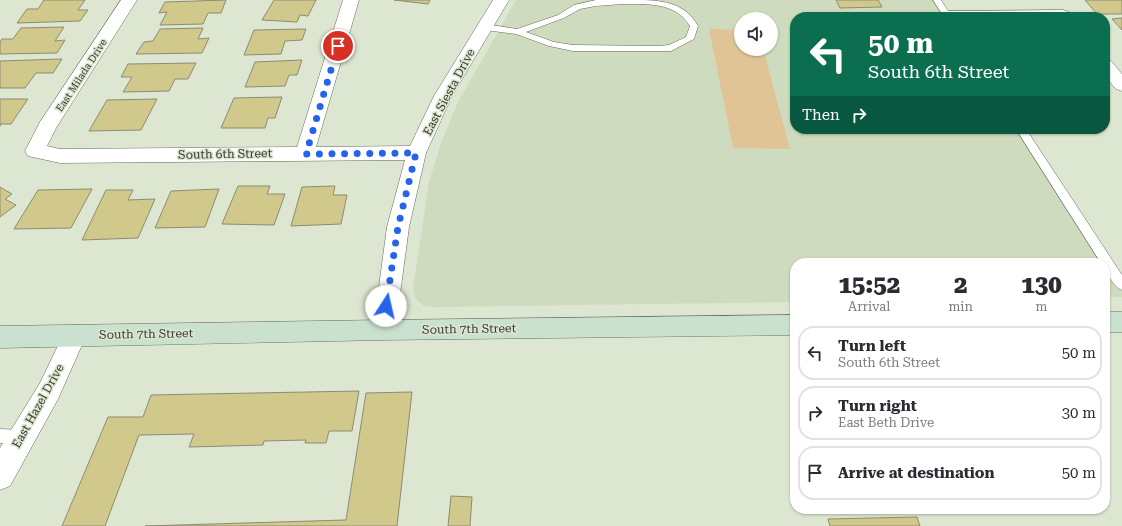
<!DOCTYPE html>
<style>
body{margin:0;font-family:"Roboto Serif",serif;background:#f2f2f3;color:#2b2b33;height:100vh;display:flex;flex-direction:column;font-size:15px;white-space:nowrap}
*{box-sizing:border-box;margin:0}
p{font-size:13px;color:#7c7c81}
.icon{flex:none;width:22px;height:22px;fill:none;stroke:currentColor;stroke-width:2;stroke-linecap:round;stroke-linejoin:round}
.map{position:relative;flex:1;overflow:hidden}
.details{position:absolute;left:790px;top:258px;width:320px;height:256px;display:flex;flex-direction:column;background:#fff;border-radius:16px;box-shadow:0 1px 3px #0004}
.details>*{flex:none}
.guide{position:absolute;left:790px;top:12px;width:320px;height:122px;border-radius:16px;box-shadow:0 1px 3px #0004;background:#0b6e4f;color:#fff;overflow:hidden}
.buttons{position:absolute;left:734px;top:12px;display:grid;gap:8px}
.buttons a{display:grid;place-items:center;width:44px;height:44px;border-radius:50%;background:#fff;box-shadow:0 1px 3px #0004;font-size:20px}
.pin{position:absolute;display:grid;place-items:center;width:34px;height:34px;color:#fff;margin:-17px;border:2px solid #fff;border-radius:50%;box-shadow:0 1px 4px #0007}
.me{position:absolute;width:44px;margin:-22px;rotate:10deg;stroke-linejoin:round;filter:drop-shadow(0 0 3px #0008)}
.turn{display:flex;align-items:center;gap:14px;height:84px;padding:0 12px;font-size:18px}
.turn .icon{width:52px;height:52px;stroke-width:2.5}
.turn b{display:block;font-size:28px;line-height:34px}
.then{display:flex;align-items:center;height:38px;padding:0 12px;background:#0003;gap:8px;font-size:15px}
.eta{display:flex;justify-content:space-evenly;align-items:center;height:68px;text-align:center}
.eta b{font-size:24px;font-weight:800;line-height:28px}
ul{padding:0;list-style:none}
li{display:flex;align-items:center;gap:12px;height:54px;margin:0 8px 6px;padding:0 4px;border:2px solid #e1e1e2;border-radius:16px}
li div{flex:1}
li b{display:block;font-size:15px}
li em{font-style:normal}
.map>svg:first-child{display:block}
.built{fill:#cfdbbe;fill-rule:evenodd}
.green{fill:#e0c496}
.building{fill:#d0c98b;stroke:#8d8b75}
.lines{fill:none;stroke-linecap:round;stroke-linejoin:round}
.service-casing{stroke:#636b57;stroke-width:1}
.minor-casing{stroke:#636b57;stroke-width:1}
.secondary-casing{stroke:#636b57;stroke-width:1}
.service{fill:#fff;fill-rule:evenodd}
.minor{fill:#fff;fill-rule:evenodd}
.secondary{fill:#cbe1cf;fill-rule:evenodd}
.route{stroke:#2563eb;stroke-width:7;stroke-dasharray:0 12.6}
.labels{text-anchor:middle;stroke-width:3;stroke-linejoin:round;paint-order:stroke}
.far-street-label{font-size:10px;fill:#363a31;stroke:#dde6d0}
.street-label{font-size:12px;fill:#363a31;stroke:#dde6d0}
</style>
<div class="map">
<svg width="1122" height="526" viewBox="0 0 1122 526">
<rect width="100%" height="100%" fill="#dde6d0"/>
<path class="built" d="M516,0H935L946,17H795V129H1019L1122,289V297H1105V263H795V302L433,307L424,306L415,298L413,289L429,182L441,143L457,104ZM741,19H771V49H741Z"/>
<path class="green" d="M709,29L741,30V49H763L790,149L733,148Z"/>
<path class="building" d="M44,0H85L78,10H88L80,21L17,23L27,9H38Z
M226,0L221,13H208L203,24L160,25L167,12L159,13L165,2Z
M274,0H316L308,16L300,15L297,22L262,20Z
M394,0H430L428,4Z
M836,0H878L882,7L840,8Z
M1085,0H1122V14H1097Z
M1122,18V30L1112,19Z
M64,27L55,41L65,40L57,53L0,54V41L2,39H13L21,28Z
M203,28L198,39L209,38L202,53L136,54L144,42L153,41L160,29Z
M306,29L302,40L285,41L281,54L244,55L254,30Z
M62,59L53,73H36L25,88H0V61Z
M302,60L297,75H289L285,86L245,87L255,62Z
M196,63L188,79H175L169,91L123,92L132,77H121L128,64Z
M282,97L275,118H268L265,128H221L234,98Z
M0,99H28L11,124H1L0,126Z
M157,99L141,130L89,131L107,100Z
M238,186H270L267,194H285L274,225L222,224Z
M335,186L333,195H347L341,224L291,226L302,187Z
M0,187L12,194L5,199L16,205L0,217Z
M92,189L71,228L14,229L38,190Z
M219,189L205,227L155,228L171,191Z
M106,190H133L128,200L155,199L138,238L82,240Z
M359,391L352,431H329L326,443H305L306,440L264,441L263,445L189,447L194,434L139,435L105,526H62L108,417H143L151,395Z
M412,392L397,526H145L346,520L366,393Z
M451,496L472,497L470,526H448Z
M917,517L920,526H830L828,519Z"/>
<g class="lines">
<g class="service-casing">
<path id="service" d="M596,0C609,0 621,0 633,0C660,0 684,1 698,26L694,39L671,51H573L549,46L516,34L485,30L481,27L485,24L517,29L558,15L574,5ZM623,4C647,4 676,2 690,26L686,37L669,45L659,46L573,45L554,42L526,32L564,18L580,9L596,6Z
M933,0H941L952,17H944Z
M1016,129H1026L1122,275V290C1114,287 1105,272 1105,263H1101Z
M0,429L21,430L26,432L28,437L26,442L21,444L0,443Z"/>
</g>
<g class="minor-casing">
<path id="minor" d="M121,0H137L56,128L47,146L60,149L297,147L343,0H359L316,147L410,146L434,96L493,0H509L452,96L426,153L409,227L400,294L394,330L390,337L382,340L374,337L370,330L378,294L387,227L405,160L60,163L28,156L25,151L40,122Z
M1063,10L1069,12L1071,15L1070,17L940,16L942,13L948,11Z
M1105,60L1111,61L1122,74V91L1116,89L1105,76Z
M74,325L82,329L86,336L58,399L10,486L0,490V448L40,383L66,329Z"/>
</g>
<g class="secondary-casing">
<path id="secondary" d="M1105,312H1122V332H1105Z
M795,315V335L382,340L0,348V326L382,320Z"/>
</g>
<use href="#service" class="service"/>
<use href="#minor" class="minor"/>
<use href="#secondary" class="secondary"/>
</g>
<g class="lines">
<path class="route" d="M338,46L306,154L416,153L398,227L386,306"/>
</g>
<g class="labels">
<g class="far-street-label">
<text transform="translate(81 75) rotate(-57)" y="4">East Milada Drive</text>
</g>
<g class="street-label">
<text transform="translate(449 92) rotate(-62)" y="4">East Siesta Drive</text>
<text transform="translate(225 154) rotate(-1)" y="4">South 6th Street</text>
<text transform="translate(469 329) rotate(-1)" y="4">South 7th Street</text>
<text transform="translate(146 334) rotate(-1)" y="4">South 7th Street</text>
<text transform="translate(38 406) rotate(-61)" y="4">East Hazel Drive</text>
</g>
</g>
</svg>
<div class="buttons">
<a><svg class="icon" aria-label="sound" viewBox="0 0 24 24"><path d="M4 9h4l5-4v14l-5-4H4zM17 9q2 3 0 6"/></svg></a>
</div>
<div class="pin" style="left:338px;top:46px;background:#d93025"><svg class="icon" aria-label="arrive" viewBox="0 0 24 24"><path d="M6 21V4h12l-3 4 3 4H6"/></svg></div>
<svg class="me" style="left:386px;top:306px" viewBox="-20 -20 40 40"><circle r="19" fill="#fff"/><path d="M0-13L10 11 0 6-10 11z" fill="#2563eb"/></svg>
<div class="guide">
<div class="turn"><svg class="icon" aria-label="left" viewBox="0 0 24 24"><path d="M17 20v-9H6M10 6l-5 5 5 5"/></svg><div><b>50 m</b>South 6th Street</div></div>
<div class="then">Then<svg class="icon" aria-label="right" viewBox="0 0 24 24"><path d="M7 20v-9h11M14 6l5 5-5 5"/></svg></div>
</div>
<section class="details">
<div class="eta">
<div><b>15:52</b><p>Arrival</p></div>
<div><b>2</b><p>min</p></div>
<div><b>130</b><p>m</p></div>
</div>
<ul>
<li><svg class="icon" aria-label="left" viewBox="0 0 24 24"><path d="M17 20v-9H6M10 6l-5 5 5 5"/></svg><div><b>Turn left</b><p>South 6th Street</p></div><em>50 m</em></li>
<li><svg class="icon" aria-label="right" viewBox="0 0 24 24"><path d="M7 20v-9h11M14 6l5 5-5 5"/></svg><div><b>Turn right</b><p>East Beth Drive</p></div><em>30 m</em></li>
<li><svg class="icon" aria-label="arrive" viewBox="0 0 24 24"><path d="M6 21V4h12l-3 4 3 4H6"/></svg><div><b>Arrive at destination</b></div><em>50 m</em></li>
</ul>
</section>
</div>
